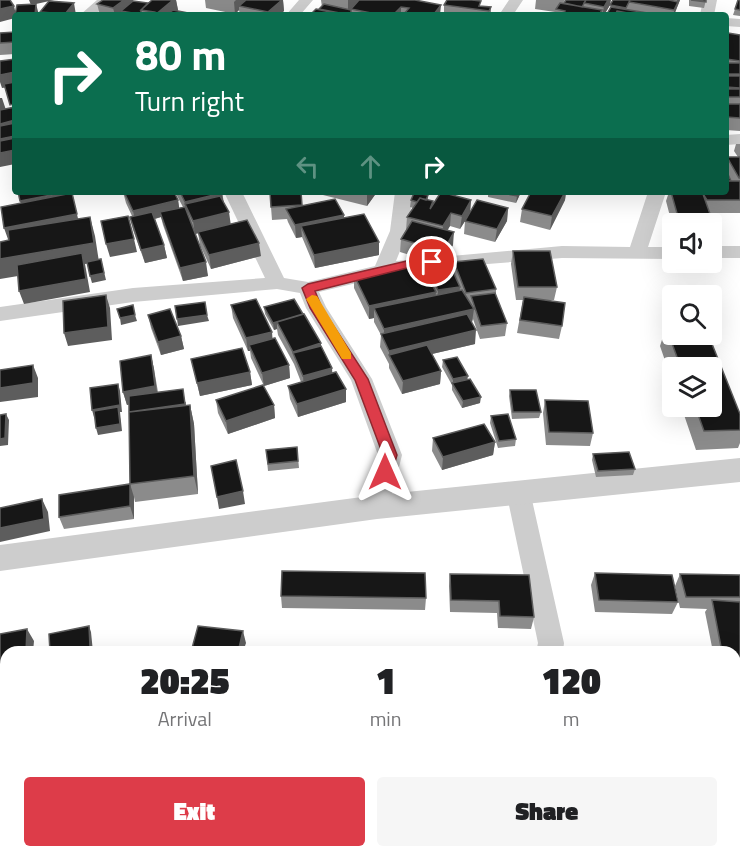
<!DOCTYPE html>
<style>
body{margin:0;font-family:"Titillium Web",sans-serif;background:#f6f6f6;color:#202124;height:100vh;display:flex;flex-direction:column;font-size:22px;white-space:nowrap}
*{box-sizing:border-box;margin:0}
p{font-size:20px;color:#757577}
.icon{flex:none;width:33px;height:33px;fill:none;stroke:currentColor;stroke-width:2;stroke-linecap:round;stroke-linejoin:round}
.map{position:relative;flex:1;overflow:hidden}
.panel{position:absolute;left:0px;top:646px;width:741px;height:212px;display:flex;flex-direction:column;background:#fff;border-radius:18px 18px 0 0;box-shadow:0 6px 24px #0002}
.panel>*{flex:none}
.hud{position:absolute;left:12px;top:12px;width:717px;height:183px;border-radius:6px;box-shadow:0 6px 24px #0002;background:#0b6e4f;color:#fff;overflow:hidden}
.fabs{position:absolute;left:662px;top:213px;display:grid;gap:12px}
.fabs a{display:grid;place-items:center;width:60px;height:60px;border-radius:6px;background:#fff;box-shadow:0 6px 24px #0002;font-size:30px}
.pin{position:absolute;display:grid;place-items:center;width:51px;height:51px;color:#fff;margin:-26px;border:3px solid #fff;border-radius:50%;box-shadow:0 2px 6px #0007}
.me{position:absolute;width:66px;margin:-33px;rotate:0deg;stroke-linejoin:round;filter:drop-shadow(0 0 4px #0008)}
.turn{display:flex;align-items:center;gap:21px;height:126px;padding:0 24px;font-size:27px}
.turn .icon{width:78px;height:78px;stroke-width:2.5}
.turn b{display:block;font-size:42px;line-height:51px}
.lanes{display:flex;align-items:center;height:57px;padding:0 24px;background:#0003;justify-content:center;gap:30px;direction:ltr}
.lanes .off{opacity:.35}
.eta{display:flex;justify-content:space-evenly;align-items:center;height:102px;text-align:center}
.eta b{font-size:36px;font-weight:800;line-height:42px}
.button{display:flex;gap:12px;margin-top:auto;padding:12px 24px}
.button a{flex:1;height:69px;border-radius:6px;background:#dd3c49;color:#fff;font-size:24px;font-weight:800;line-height:69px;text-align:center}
.button a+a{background:#f6f6f6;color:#202124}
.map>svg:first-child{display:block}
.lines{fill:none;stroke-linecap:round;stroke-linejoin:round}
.minor{fill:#cdcdcd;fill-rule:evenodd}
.tertiary{fill:#cdcdcd;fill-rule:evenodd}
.wall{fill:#8b8b8b}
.shaded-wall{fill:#5d5d5d}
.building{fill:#171717;stroke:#5d5d5d;stroke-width:1.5}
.route{fill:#dd3c49;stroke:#90272f;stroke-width:1.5}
.slow{fill:#f59e0b}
</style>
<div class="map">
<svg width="740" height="857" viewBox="0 0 740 857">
<rect width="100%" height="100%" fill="#fff"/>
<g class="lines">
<path class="minor" d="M97,0H112L95,15H80Z
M299,0H313L300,15H286Z
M509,0H523L513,15H499Z
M703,0H717L714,15H700Z
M726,18L740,19V27L726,26Z
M740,134V144L726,145V135Z
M224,192H242L284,278L308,282L375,266L390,231L395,192H413L408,231L396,261L562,246L630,247L648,192H666L648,247H672V259L562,258L411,270L319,292L326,307L372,379L402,455L389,507L386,514L377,517L368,514L365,507L378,455L351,380L306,308L300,293L277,289L133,302L0,321V307L133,288L265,278Z
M711,246H740V258H711Z
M518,481L526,484L530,491L564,643L563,652H536L538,643L506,491L510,484Z
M554,852H586V857H554Z"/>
<path class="tertiary" d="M740,458V482L377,519L0,571V545L377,495Z"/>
</g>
<path class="wall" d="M152,0H176L178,10L177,11L189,15H100L97,4L133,1L148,3Z
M205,0H283L284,11L279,15H240L239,10L235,14L206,8Z
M321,0H358V1L415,0L440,15H310L319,10L322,7Z
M536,0H565L563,3L610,5L604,15H555V12L535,9Z
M613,0H680L674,15H607Z
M689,0H706L704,8L689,6Z
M738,0H740V16L733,15Z
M444,5L481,6L491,7V15H444Z
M40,12L76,15H41Z
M15,32V54L0,55V33Z
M740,35V131L726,130V40Z
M736,144H740V213H709L716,231L711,245V224H672L666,201L669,192H726V161L727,157H738L734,151Z
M123,192H174L178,200L179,208L183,207L175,192H222L224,203L230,224L261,256L211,269L200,245L198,233L195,234L208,276L183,281L163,225L161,217L155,219L164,245L167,258L145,263L133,230L130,217L132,216L126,203Z
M311,192H377L367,206Z
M488,192H521L516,203L488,197Z
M531,192H566L565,200L550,230L520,222L522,209Z
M428,195V200L433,201V205L471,200L470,213L460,229L450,226L447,230L453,245L445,259L420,258L400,252L401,239L406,230L407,217L413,208L410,207L411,200Z
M302,205L344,215V218L379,255L315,268L302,237L296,238L288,222L287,219L272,220L271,207Z
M508,208L507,221L495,242L464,234L465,221Z
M513,251L557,287L554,300H548L562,326L559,339L517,333L523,300H516L511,264Z
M454,262L496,289V295L507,323L505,336L480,339L473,319L472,322L475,344L432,354L441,371L440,384L402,394L389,368V364L380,347L381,335L374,322V318L369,319L354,288V275L426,274V265L453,272Z
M231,305L273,339L289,365L290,378L264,386L251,358L250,351H248L233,318Z
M264,307L303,315L321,343V346L332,368V373L346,402L298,417L290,399L288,386L301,382L294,364L278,335L277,329L274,330L265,314Z
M148,315L181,336L184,349L161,355L151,328Z
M666,327H672V334H708L740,414V443L738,448L696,450L681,406H711V368H672V381L660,346Z
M151,355L154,369L158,392L186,402V405H190L194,424L198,494L135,502L134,497V519L64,529L59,517L130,484L129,404L127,405L123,392Z
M191,359L250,372L252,385L200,396Z
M443,360L467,379L480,403L462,408L452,390V385L442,367Z
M510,390L541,412L539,418L512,419L509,396Z
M216,400L274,405L275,418L228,434L218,413Z
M545,400L593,433L590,446L546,445L543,413Z
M491,416L516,439L515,446L498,448L490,423Z
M433,438L495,442L493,455L442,470L432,451Z
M297,447L299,468L268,471L266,450Z
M593,454L635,469L633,475L596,477L592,460Z
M595,573L678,602L672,614L595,612L591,585Z
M450,574L534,617L531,629L498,628L497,613L450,612L449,586Z
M680,574L740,575V742H735V652H713L705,612L707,609L680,608L675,586Z
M281,596L426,598L425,610L282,608Z
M0,705H6V770H0Z
M646,852H719V857H646Z"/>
<path class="shaded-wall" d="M29,0H54L36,4L39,15H35Z
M124,0H133L134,6L121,11L122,15H115L113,8Z
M173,0H176L178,10L171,15H155Z
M236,0H247L239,6V10L235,14L234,2Z
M282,0H283L284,11L279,15H268V12Z
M348,0H358V2L348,13Z
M608,0H611L610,5L604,15H602L604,7Z
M677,0H680L674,15H673Z
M74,3L76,15H65V14Z
M441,5L440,15L434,14Z
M14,6L16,15L15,18L0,22V9Z
M401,7V15H393Z
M15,72V86L2,88L0,82V75Z
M0,98H2L6,110L0,111Z
M15,120V134L0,137V124Z
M15,136V164L0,167V139Z
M69,192L72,205L24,214L20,201Z
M368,192H377L367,206V193Z
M519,192H521L516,203L517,196Z
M565,192H566L565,200L550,230L552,216Z
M72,193L80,227L9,242L4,228Z
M222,193L224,206L186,205L185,202Z
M178,200L180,213L160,212L161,217L136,224L133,211Z
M471,200L470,213L460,229L462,216Z
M508,208L507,221L495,242L497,229Z
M229,212L231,226L195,234L193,221Z
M451,213L450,226L442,240L443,226Z
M344,215V228L301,226L302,237L296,238L295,225Z
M90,217L95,236L99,262L85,264L90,292L24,304L19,291L84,265L0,279V254Z
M454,232L453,245L445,259L446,246Z
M134,239L137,252L110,257L106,244Z
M379,242V255L315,268L314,255Z
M259,243L261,256L211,269L209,255Z
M164,245L167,258L145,263L141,250Z
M101,259L106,280L92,283L90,276Z
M206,262L208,276L183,281L180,268Z
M460,287L459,300L437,304L438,290Z
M436,292L435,305L374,308V318L369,319V306Z
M106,295L110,308L112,340L68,346L64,333Z
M474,309L472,322L384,342V329Z
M135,315L137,321L121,325L120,318Z
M207,315L209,321L178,326L177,319Z
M277,322V329L274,330L273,323Z
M476,330L475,344L393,363L389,355V351Z
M272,332L273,345H249L250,351H248L246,338Z
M181,336L184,349L161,355L158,342Z
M321,343V357L293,354V352Z
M151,355L154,369L158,399L127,405L123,392Z
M33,365L38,378V397L0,402V388Z
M289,365L290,378L264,386L262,373Z
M332,368L333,382L304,389L303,376Z
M441,371L440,384L402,394L403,381Z
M250,372L252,385L200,396L197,383Z
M468,376L467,382L453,383V379Z
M118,384L120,391L122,412H120L122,431L98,435L96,428L119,412L94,417L92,410Z
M346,389V402L298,417L297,404Z
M481,397L480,403L462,408L463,401Z
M190,405L194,424L198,494L194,476Z
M274,405L275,418L228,434L226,421Z
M6,414L9,420L8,445L0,446V439Z
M495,442L493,455L442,470L443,457Z
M130,484L134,497V519L130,506Z
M243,491L245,504L219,509L217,497Z
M42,499L48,512L50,531L0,542V528Z
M89,626L91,632L93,652H67Z
M27,629L34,641L33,652H26Z
M243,631L246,643L243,652H238Z
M6,661V674L0,675V662Z
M79,852H91L90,857H78Z
M130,852H141L140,857H129Z
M224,852H228V857H224Z
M310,852H314L313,857H309Z"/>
<path class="building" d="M0,0H10L14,6L0,9Z
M103,0H124L113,8L97,4Z
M152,0H173L155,15L151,14L154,12L141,10Z
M246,0H282L268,12L239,6Z
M359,0H415L441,5L434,14L441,15H403L409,8L401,7L393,15H381L351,9Z
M447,0H472L481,1L479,6L491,7L489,11L444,5Z
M566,0H586L582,7L564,3Z
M586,0H608L604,7L584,3Z
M613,0H630L626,8L610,5Z
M630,0H669L678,2L674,10L629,2Z
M691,0H706V2Z
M738,0H740V10L735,9Z
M49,1L74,3L65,14L40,12Z
M133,1L148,3L141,10V12L138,14L121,11Z
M560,3L602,10L599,15H563L565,11L556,9Z
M36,4L35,15H15L17,5Z
M324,4L351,10V14L350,15L319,9Z
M611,7L653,14V15H638L617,11L615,15L607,14Z
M316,9L344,15H310Z
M173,10L188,13L186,15H165Z
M617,11L638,15H615Z
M15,32V42L0,43V33Z
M728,33L740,35V61L726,59V40Z
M15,59V72L0,75V61Z
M726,63H740V74H726Z
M726,76H740V88L726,87Z
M15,82V104L10,105L4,84Z
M726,89H740V97H726Z
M726,104H740V118L726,117Z
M15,107V120L0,124V110Z
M15,123V136L0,139V126Z
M15,138V150L0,153V141Z
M727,157H740V178H739Z
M726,170L731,181H726Z
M726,181H740V200H707L703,194L716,231H711V224H680L671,192H726Z
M18,192H67L20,201Z
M124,192H174L178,200L133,211Z
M180,192H222V193L185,202Z
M270,192H301L302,205L271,207Z
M441,192L471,200L462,216L451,213L443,226L407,217L420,198L433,201L430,209Z
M497,192H519L517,196Z
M531,192H565L552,216L522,209Z
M72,193L77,214L4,228L1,207Z
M414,193L428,195L426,200L420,198L417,202L411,200Z
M220,196L229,212L193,221L185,204Z
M335,199L344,215L295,225L286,209Z
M477,200L508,208L497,229L465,221Z
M185,207L206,262L180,268L160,212Z
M152,212L164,245L141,250L130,217Z
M364,214L379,242L314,255L301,226Z
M128,216L134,239L106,244L101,221Z
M90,217L94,243L0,259V242L9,240L8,230Z
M247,220L259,243L209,255L198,232Z
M412,221L454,232L446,246L421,245L401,239Z
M513,251H550L557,287H518Z
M82,253L86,279L19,291L17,265Z
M101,259L104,273L90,276L87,262Z
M483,259L496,289L466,293L454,262Z
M448,261L460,287L438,290L426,265Z
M419,262L436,292L369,306L354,275Z
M462,290L474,309L384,329L374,308Z
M495,293L507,323L481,326L471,296Z
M106,295L108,327L64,333L63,301Z
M524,297L565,303L562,326L520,320Z
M256,299L272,332L246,338L231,305Z
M294,299L303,314L273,323L264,307Z
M205,302L207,315L177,319L175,306Z
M133,305L135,315L120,318L117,309Z
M170,309L181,336L158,342L148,315Z
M304,314L321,343L293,352L277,322Z
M467,314L476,330L389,351L381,334Z
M666,327H672V334H708L740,414V430L704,431L695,406H711V368H681Z
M275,338L289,365L262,373L249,345Z
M427,345L441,371L403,381L389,355Z
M321,346L332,368L303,376L293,353Z
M242,348L250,372L197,383L191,359Z
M151,355L155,386L123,392L120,361Z
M457,357L468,376L453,379L443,360Z
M33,365V383L0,388V370Z
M336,372L346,389L297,404L288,386Z
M470,379L481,397L463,401L452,383Z
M118,384L120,405L92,410L90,388Z
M263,385L274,405L226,421L216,400Z
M183,389L185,404L129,412V396Z
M510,390H536L541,412H513Z
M545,400L588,401L593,433L549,432Z
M190,405L194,476L130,484L129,412Z
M118,407L120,424L96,428L94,411Z
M6,414L5,438L0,439V415Z
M508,414L516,439L499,441L491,416Z
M484,424L495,442L443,457L433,438Z
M297,447L298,461L268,464L266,450Z
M629,452L635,469L598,471L593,454Z
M236,460L243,491L217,497L211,466Z
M130,484V506L59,517V495Z
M42,499L44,519L0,528V508Z
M282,571L425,573L426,598L281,596Z
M595,573L672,575L678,602L599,600Z
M450,574L529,575L534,617L500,616L499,601L451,600Z
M680,574L740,575V597H686Z
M712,600L740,602V679H735V652H722Z
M89,626L90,647L67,652H50L49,634Z
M198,626L243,631L238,652H191Z
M27,629L26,652H6V661L0,662V634Z
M735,690H740V732L735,731Z
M0,705H6V760H0Z
M35,852H79L78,857H33Z
M86,852H130L129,857H85Z
M169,852H224V857H168Z
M237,852H310L309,857H236Z
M656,852H719V857H656Z"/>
<path class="route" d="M432,258L436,259V265L411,267L315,291L322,308L368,379L397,455L392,472L385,478L378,472L383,455L355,380L310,308L302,288L308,284L411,260Z"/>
<path class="slow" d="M312,295L317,296L351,353V359H342L306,299Z"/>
</svg>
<div class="fabs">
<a><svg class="icon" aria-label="sound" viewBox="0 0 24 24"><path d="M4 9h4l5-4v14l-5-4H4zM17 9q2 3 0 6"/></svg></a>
<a><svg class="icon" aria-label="search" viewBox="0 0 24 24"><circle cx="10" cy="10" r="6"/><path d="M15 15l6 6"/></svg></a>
<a><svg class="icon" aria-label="layers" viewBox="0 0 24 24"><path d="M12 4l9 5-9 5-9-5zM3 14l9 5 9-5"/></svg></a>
</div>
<div class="pin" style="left:432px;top:262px;background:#d93025"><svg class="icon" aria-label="arrive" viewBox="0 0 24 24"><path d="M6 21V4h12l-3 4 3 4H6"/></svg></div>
<svg class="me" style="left:385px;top:472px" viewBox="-20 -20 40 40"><path d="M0-17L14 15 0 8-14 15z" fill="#dd3c49" stroke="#fff" stroke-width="4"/></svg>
<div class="hud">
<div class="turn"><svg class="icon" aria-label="right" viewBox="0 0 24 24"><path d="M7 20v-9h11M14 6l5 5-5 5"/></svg><div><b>80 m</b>Turn right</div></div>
<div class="lanes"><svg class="icon off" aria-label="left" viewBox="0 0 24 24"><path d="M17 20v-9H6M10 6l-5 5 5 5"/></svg><svg class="icon off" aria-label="ahead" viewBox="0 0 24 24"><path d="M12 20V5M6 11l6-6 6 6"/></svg><svg class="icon" aria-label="right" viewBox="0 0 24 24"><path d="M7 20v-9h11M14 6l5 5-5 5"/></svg></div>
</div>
<section class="panel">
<div class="eta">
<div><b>20:25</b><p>Arrival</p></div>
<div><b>1</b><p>min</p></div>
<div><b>120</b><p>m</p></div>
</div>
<div class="button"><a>Exit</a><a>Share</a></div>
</section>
</div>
